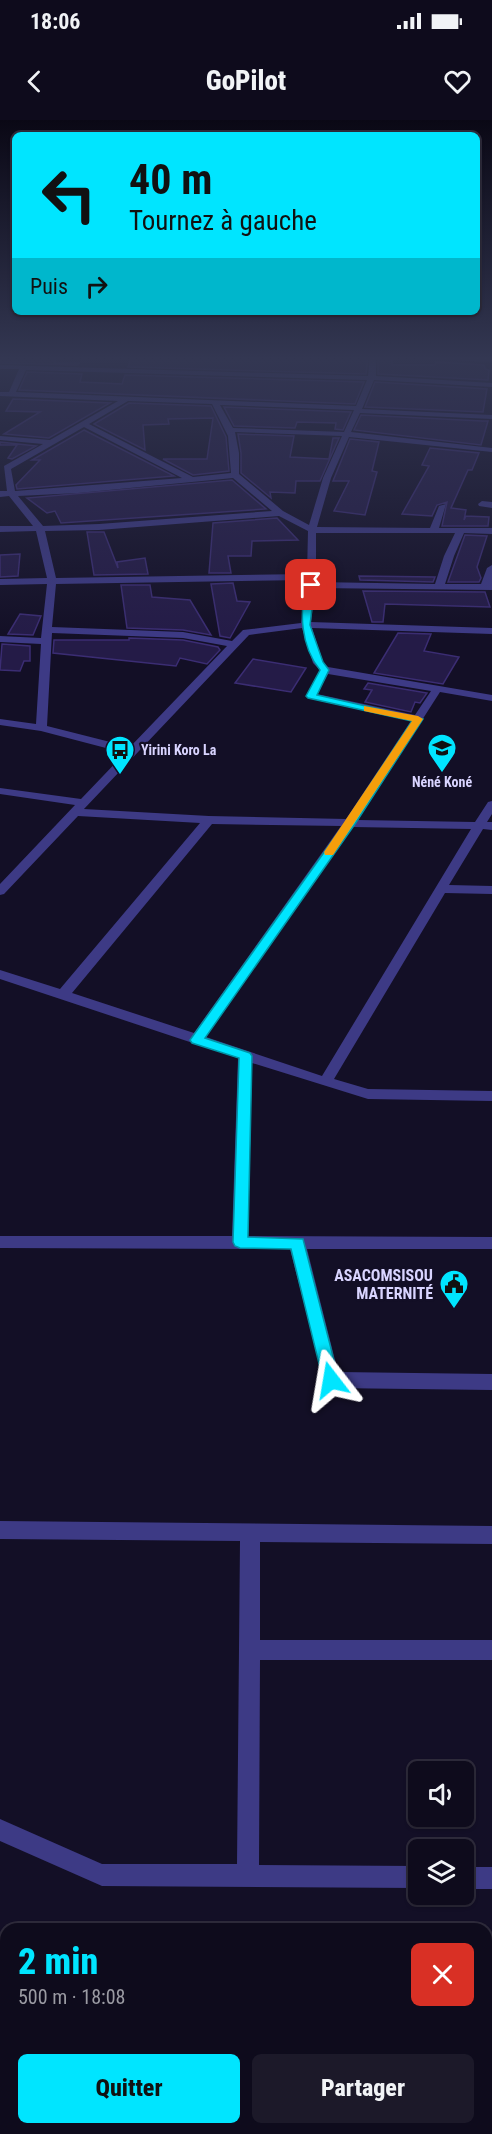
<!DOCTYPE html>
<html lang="fr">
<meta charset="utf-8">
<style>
body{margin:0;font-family:"Roboto Condensed",sans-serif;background:#1c1929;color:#f1f3f6;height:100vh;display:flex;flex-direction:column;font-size:22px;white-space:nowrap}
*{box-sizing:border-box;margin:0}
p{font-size:20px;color:#9b9ba3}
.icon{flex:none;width:33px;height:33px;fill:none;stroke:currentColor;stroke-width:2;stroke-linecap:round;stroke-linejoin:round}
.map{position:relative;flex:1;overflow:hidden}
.side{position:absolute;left:0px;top:1803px;width:492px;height:212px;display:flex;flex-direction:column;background:#0e0b1c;border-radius:18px 18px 0 0;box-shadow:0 2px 4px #0004,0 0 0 2px #2e2b3b}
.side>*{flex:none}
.top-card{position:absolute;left:12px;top:12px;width:468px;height:183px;border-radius:9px;box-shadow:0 2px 4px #0004,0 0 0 2px #2e2b3b;background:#00e5ff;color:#111;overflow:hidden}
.controls{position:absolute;left:408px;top:1641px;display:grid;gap:12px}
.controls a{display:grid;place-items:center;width:66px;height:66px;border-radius:9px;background:#0e0b1c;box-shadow:0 2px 4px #0004,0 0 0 2px #2e2b3b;font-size:30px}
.pin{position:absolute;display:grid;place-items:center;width:51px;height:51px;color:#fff;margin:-26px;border-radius:12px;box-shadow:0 3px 9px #0006}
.me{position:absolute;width:66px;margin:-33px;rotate:346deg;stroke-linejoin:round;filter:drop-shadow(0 0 4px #0008)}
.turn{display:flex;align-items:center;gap:21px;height:126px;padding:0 18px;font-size:27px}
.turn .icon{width:78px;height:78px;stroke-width:2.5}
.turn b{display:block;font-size:42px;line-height:51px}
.then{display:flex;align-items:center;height:57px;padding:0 18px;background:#0003;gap:12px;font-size:22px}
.round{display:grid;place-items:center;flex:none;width:63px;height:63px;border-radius:9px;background:#1c1929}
.summary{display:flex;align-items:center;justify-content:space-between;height:102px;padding:0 18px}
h1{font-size:36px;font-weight:800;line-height:45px;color:#00e5ff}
.cta{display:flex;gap:12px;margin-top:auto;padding:12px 18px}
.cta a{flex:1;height:69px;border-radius:9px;background:#00e5ff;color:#111;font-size:24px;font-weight:800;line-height:69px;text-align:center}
.cta a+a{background:#1c1929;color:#f1f3f6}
.status{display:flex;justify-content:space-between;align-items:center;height:42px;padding:0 30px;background:#0e0b1c;direction:ltr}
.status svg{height:16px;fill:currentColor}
header{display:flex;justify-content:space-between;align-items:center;height:78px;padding:0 18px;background:#0e0b1c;font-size:27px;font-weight:800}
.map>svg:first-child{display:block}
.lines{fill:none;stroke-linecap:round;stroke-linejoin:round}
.stream{stroke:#0c2248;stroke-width:10}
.building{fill:#241b47;stroke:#3b2d73;stroke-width:1.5}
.street{fill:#3d3a85;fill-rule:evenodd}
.route{fill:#00e5ff;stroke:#0095a6;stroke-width:1.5}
.slow{fill:#f59e0b}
.labels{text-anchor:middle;stroke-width:4.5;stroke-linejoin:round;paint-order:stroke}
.far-poi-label{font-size:14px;font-weight:bold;fill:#d9d4ff;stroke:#130f26;text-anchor:start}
.poi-label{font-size:16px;font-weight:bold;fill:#d9d4ff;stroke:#130f26;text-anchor:end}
</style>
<div class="status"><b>18:06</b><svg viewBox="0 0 49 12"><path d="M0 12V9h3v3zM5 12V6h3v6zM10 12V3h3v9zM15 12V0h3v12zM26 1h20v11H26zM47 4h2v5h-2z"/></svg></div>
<header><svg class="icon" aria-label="back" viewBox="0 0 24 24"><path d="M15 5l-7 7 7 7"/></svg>GoPilot<svg class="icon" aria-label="heart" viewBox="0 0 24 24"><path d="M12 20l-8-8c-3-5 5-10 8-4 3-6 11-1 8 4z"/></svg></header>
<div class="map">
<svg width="492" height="2014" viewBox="0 0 492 2014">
<rect width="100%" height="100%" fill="#130f26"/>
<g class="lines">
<path class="stream" d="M0,1981L6,2007"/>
</g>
<path class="building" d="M0,236H57L54,243H79L78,245L0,243Z
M132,236H363L362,238H368L366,254L128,247Z
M378,239H392V245H435L436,242L484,245L485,249L489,250L488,260L378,254Z
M27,252L82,254L80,262L102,263L122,264L125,255L364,262L355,284L19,270Z
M375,262L487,269L483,292L365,287Z
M13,279L110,283L49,318L4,314L40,292L6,291Z
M129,283L211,286L226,317L229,351L193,355L163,339H207L213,298L168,299L169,304L143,305L145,330L94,304Z
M224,287L351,292L343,310L335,309L336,303L297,302L295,308L234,306Z
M361,295L482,301H488L481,325L354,310Z
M84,310L174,356L17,369L16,365L40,340H32Z
M238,314L294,316L290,337L329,339L333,318H339L320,361H296L295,373L270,372L271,378L241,353V333Z
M350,319L379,322L372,351L377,352L365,395L334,391L349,361H333Z
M0,322L36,326L12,339L8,338L17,325H0Z
M430,328L479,333L472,350H468L451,388L466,390L464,400L466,396L489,397L488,406H442L447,382L437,385L432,396L402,394L429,346L422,345Z
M232,360L266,389L61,403L55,391L47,393L27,378Z
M277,398L298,420L252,421L251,436H228L231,453H209L213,403Z
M87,412H104L118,448L117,442L145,438L148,454L94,455Z
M465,415L487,416L477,447L481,458L479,462H448Z
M20,434L18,456L0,457V435Z
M359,456L435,457L433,462L360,460Z
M233,463L237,481L250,482L230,518L220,516L211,464Z
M121,465H150L152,477L190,480L211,515L183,510L127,508Z
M363,471L485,472L490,487L385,484L383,502H372Z
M20,494L41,496L33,515L8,514Z
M398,513L431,514L424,531L459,537L443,564L374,553Z
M129,518L183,520L218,527L220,530L207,544L180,538L176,546L53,533L54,520H129Z
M2,524L30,526V541H24L20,551L0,550Z
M253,539L306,548L291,572L235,563Z
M368,563L427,573L420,583L415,582L411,592L365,582L372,570L364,569Z"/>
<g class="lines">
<path class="street" d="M370,236H376V256L492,263V267L374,260L362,289L492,295V299L360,293L351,312L492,328V332L349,317L331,358L317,407L430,408L439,386L446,384L439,408H492V414L464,413L454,436L445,464H481L487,448L492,445V470L315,468L311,502L492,508V514L312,508L323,542L328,547L492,575V581L440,572L358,700L475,702L488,682L492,681V694L487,702H492V710L483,709L449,765L492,766V774L445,773L334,959L368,969L492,971V981L368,979L252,943L248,1116L492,1117V1129H307L338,1252L492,1254V1270L331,1268L325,1265L290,1129L0,1128V1116H232L238,938L0,859V850L60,869L200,703L78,696L4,774L0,775V764L75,685L0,674V668L81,679L125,633L41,611L0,605V599L36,604L41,524L0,522V516L41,518L47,464L0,465V459L47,458L36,411L0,412V406H33L9,376L0,377V371H7L4,346L43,324L0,320V316L50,320L118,281L0,276V272H9L19,249H0V245L368,256ZM26,250L367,260L356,286L16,272ZM128,281L212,284L228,316L231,353L193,357L89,304ZM220,285L354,290L344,312L233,308ZM84,307L182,358L15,371L11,349ZM235,312L342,316L323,358L309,405L283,391L239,354V333ZM233,358L272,391L99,404L43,406L18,376L78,373ZM279,396L308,411L307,454L56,458L45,411L99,410ZM316,413H455L444,436L435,464L316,462ZM307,460L301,503L243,510L232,521L183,512L52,507L56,464ZM302,508L313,543L320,550L306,576L307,578L411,601L346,699L209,696L84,689L249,515ZM52,513L183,518L227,526L130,627L47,606ZM328,554L431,571L415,595L317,574ZM212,704L341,706L194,913L72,873ZM353,707L471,709L322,956L206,917Z
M405,236L492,238V242L408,238Z
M482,381L492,382V388L479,386L478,384Z
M0,1401L492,1406V1424L260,1422V1520H492V1540H260L259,1745L418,1746V1768L102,1766L0,1721V1699L102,1744H237L240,1421L0,1419Z
M464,1747H492V1769H464Z"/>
</g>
<linearGradient id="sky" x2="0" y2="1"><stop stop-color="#0a0815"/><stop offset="0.46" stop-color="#333752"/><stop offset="1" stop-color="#333752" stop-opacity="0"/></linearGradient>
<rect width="492" height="518" fill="url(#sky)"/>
<path class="route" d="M308,463L315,465L310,505L323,542L329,550L317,575L423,599L355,704L205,918L250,933L252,936L248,1117L303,1119L339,1260L336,1264L331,1266L325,1264L323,1260L291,1129L240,1128L235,1126L233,1122L239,938L192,923L190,920L345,703L412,601L308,578L306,576L320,550C301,527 298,490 308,463Z"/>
<path class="slow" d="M364,586L418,596L423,599L333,735H325L324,732L412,601L364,591Z"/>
<defs>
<g id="school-pin" transform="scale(1.5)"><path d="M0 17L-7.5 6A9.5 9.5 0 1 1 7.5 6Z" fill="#00e5ff" stroke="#130f26"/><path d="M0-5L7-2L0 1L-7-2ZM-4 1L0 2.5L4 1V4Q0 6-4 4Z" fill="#111"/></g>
<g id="bus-pin" transform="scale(1.5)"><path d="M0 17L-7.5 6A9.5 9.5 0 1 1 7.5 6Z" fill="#00e5ff" stroke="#130f26"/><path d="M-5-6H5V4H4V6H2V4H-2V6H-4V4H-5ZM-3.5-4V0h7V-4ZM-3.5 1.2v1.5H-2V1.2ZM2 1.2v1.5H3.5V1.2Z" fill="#111"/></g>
<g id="civic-pin" transform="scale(1.5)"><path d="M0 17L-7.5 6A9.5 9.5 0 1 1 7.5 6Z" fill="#00e5ff" stroke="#130f26"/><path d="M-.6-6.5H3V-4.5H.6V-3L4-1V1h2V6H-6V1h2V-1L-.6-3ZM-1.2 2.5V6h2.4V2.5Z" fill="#111"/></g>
</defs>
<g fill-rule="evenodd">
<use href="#school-pin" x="442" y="628"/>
<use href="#bus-pin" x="120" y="630"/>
<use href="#civic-pin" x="454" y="1164"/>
</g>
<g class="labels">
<g class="far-poi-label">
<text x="141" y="635">Yirini Koro La</text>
<text x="442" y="667" text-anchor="middle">Néné Koné</text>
</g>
<g class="poi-label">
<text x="433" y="1161">ASACOMSISOU<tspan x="433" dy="18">MATERNITÉ</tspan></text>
</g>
</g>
</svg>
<div class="controls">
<a><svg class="icon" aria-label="sound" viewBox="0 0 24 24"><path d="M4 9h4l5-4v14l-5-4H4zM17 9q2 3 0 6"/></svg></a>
<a><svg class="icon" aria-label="layers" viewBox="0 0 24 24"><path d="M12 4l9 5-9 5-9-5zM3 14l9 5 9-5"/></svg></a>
</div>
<div class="pin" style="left:311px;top:465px;background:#d93025"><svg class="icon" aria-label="arrive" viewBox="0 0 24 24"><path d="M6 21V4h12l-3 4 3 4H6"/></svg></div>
<svg class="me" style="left:331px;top:1260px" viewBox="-20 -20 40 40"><path d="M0-17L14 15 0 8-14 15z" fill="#00e5ff" stroke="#fff" stroke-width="4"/></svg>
<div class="top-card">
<div class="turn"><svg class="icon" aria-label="left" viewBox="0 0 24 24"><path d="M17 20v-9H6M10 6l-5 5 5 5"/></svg><div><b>40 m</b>Tournez à gauche</div></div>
<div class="then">Puis<svg class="icon" aria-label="right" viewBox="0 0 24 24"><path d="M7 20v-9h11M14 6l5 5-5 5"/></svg></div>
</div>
<section class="side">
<div class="summary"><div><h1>2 min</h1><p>500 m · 18:08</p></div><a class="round" style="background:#d93025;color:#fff"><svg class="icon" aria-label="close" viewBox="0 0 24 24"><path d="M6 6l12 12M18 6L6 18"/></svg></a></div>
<div class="cta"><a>Quitter</a><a>Partager</a></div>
</section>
</div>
